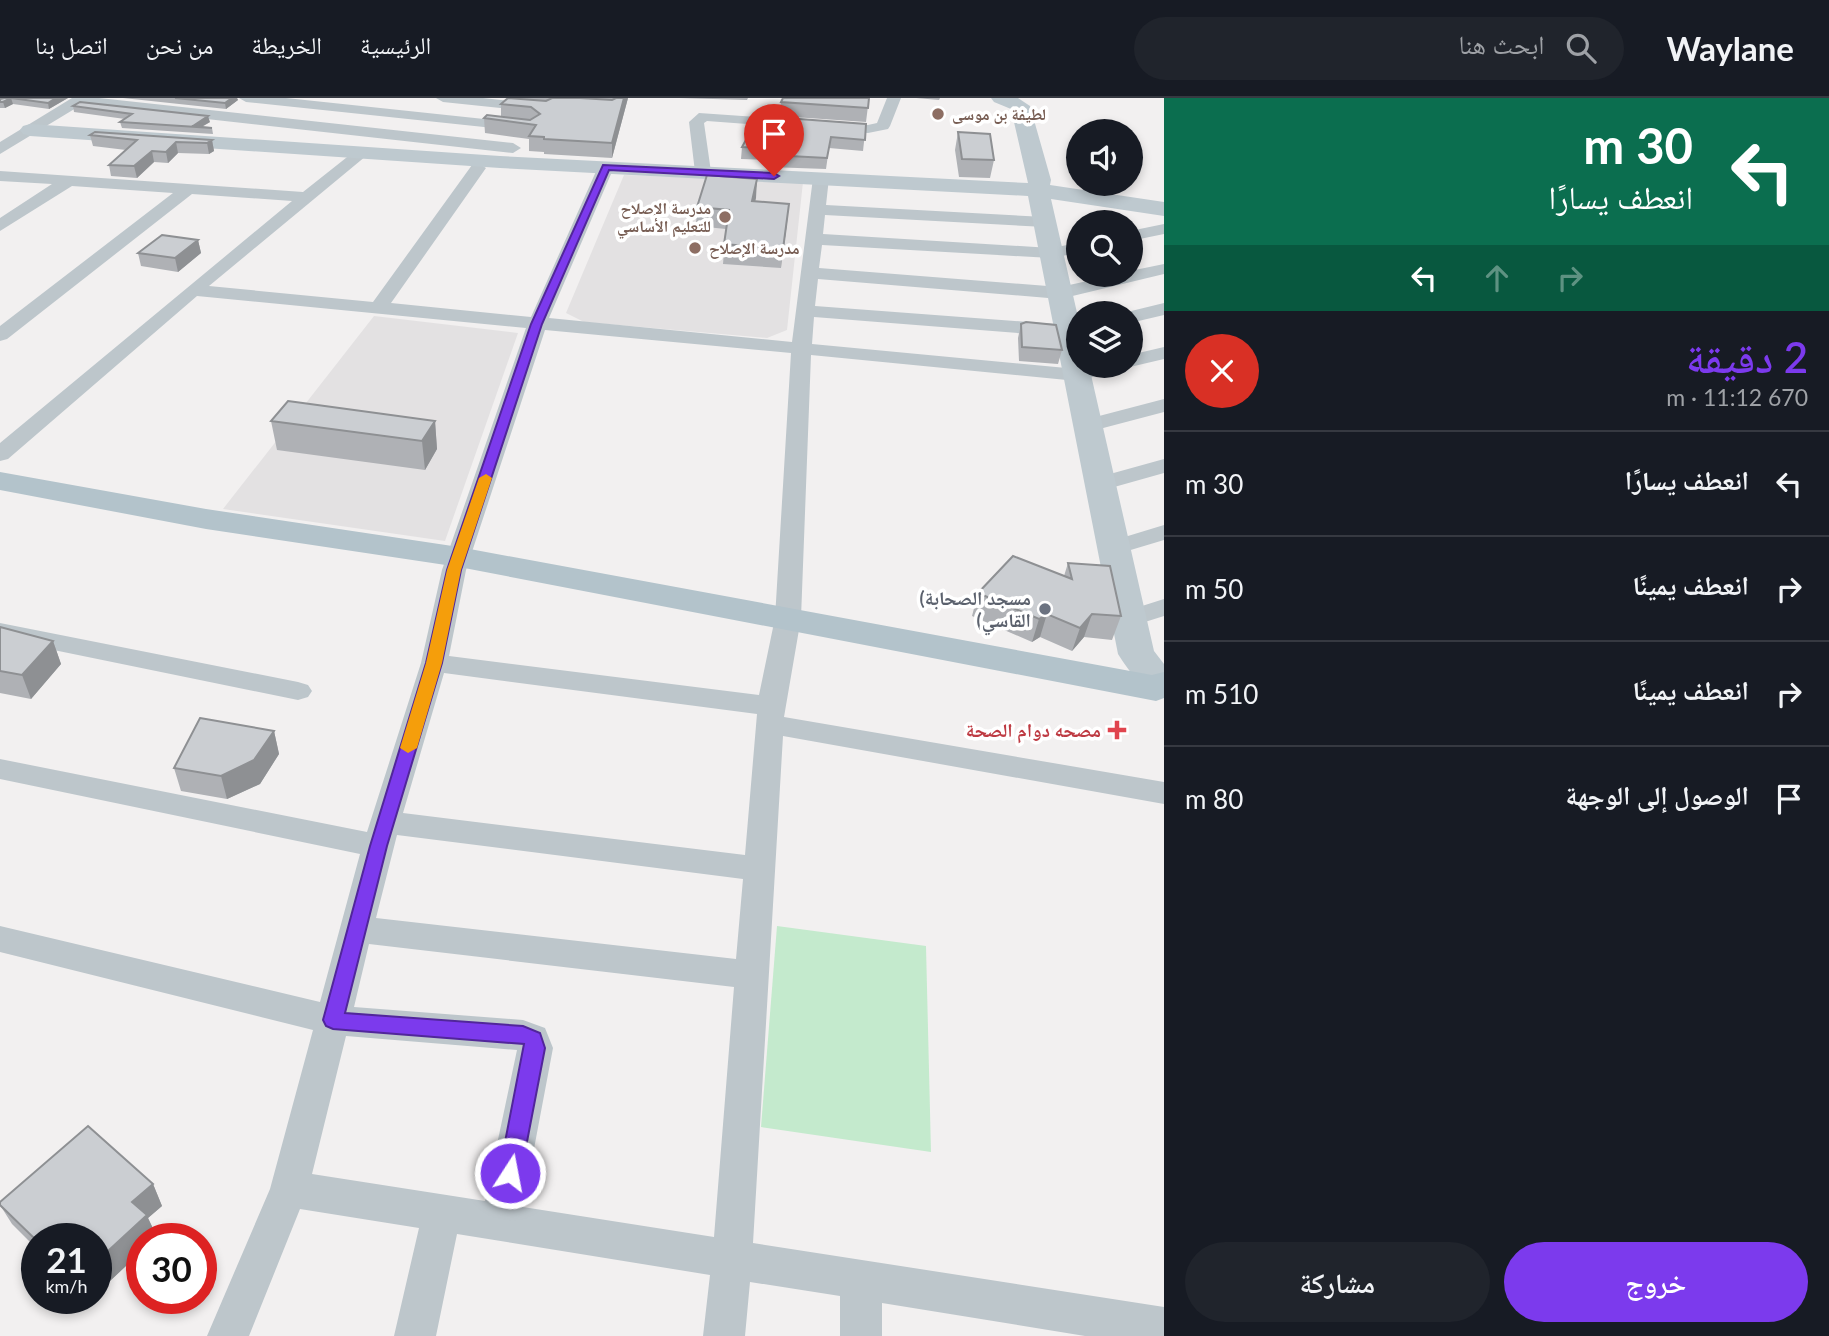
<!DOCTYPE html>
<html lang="ar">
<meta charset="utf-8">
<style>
body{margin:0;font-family:Lato,"Noto Naskh Arabic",sans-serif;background:#20242c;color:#f1f3f6;direction:rtl;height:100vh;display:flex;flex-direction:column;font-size:26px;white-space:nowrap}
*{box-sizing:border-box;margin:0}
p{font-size:23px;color:#9ea1a6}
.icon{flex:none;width:38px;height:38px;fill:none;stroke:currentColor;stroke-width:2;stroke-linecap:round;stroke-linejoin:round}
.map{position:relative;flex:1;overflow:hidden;direction:ltr}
.side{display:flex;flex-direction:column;background:#171b24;width:665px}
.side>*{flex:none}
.guide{background:#0b6e4f;color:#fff;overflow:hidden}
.tools{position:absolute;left:1066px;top:21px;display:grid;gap:14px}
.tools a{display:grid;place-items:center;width:77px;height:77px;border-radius:50%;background:#171b24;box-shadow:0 4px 10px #0003;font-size:35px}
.speed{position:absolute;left:21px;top:1125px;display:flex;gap:14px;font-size:35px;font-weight:700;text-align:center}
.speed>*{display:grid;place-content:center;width:91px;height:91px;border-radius:50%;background:#171b24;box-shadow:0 4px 10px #0003;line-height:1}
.speed small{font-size:18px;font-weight:400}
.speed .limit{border:10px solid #d22;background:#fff;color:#111}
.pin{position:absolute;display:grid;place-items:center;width:60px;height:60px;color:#fff;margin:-72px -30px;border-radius:50% 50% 50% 0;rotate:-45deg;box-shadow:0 0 7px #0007}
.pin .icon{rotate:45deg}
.me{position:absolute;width:77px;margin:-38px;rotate:11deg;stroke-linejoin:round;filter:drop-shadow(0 0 5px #0008)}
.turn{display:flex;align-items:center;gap:24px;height:147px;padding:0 21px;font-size:32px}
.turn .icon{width:91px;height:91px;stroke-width:2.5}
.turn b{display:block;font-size:49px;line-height:60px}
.lanes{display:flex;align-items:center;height:66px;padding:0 21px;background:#0003;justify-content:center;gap:35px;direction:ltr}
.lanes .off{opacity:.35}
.round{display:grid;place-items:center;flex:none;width:74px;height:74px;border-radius:37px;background:#20242c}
.summary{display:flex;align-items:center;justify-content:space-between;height:119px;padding:0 21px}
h1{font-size:42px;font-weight:600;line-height:52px;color:#7c3aed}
.button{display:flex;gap:14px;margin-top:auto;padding:14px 21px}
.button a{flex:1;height:80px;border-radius:42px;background:#7c3aed;color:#fff;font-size:28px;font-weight:600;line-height:80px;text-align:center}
.button a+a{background:#20242c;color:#f1f3f6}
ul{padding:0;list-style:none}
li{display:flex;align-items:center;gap:21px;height:105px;padding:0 21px;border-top:2px solid #363941}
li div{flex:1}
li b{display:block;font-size:26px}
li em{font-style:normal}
header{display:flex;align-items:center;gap:42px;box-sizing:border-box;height:98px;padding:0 35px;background:#171b24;border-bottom:2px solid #363941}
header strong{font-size:33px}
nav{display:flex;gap:38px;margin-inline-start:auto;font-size:24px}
.search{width:490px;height:63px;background:#20242c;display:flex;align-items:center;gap:18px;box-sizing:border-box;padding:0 24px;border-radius:38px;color:#9ea1a6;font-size:26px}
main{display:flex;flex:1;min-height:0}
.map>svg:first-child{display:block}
.education{fill:#e3e1e2}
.green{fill:#c4eacd}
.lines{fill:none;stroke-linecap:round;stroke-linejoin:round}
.street{fill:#bdc6cb;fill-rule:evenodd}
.secondary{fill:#bec9cf;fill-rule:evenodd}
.primary{fill:#b3c3cb;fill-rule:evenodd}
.wall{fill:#afb1b5}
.shaded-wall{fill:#8e9093}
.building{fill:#cbced2;stroke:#8e9093;stroke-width:2}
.route{fill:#7c3aed;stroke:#51269a;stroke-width:2}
.slow{fill:#f59e0b}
.education-dot{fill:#8d6e63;stroke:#fff;stroke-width:2.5}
.worship-dot{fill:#6b7280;stroke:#fff;stroke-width:2.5}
.health-dot{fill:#e0444e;stroke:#fff;stroke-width:2.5}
.labels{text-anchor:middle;stroke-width:7;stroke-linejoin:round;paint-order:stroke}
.far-education-label{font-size:16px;font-weight:bold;fill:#785e54;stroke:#fff;text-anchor:start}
.worship-label{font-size:19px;font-weight:bold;fill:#5b616d;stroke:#fff;text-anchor:end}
.health-label{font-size:19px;font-weight:bold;fill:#be3a42;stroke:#fff;text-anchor:end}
</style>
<header>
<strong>Waylane</strong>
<div class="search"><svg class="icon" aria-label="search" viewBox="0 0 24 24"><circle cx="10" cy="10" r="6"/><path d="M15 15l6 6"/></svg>ابحث هنا</div>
<nav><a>الرئيسية</a><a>الخريطة</a><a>من نحن</a><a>اتصل بنا</a></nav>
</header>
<main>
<section class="side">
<div class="guide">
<div class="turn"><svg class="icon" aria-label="left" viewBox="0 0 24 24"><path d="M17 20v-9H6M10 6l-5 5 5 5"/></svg><div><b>30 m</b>انعطف يسارًا</div></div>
<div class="lanes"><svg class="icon" aria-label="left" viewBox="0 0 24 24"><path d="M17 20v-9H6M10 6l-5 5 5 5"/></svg><svg class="icon off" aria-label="ahead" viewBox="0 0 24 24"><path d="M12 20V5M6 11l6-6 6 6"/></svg><svg class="icon off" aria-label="right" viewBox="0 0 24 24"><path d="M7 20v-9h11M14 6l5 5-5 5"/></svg></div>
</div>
<div class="summary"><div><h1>2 دقيقة</h1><p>670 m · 11:12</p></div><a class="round" style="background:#d93025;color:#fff"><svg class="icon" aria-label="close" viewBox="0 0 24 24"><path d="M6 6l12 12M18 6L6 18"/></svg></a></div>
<ul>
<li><svg class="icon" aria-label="left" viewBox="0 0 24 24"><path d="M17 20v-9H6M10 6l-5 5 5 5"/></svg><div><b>انعطف يسارًا</b></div><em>30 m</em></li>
<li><svg class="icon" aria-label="right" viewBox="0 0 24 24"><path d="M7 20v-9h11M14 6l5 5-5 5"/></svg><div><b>انعطف يمينًا</b></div><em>50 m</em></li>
<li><svg class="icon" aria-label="right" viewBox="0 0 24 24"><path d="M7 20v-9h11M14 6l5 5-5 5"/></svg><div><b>انعطف يمينًا</b></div><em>510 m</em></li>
<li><svg class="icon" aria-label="arrive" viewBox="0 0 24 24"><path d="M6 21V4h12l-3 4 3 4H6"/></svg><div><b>الوصول إلى الوجهة</b></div><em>80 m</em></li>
</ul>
<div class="button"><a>خروج</a><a>مشاركة</a></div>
</section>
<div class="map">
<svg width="1164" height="1238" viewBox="0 0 1164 1238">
<rect width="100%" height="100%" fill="#f2f0f0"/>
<path class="education" d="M624,77L803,84L787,232L767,240L584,224L566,215Z
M374,218L518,235L445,443L223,411Z"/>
<path class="green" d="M777,828L926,848L931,1054L761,1029Z"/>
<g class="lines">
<path class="street" d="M72,0H99L513,45L521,50L513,55L81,7L0,56V44Z
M239,0H286L521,25L528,29L521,33L246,4Z
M436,0H483L538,6L545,10L538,14L443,4Z
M887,0H901L890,28L888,31L868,35L707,23L704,25L711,74L703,79L695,74L689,24L699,15L868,27L877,25Z
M361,50L366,52L369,55L366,58L209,188L373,204L472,67L478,65L486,70L391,205L531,219L598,69L606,64L614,69L549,220L792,244L813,80L821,75L829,80L826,107L1045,119L1053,124L1045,129L825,117L823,136L1051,150L1078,145V155L1051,160L822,147L819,170L1060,189L1115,177H1130V173L1164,166V176L1060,201L818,181L815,208L1068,227L1078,225V237L1068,239L814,219L812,246L1077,271L1090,268H1123L1120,272L1077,283L811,257L801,520L784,619L1164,684V706L783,638L753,1145L1164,1209V1238H1085L882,1205V1238H840V1198L750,1184L745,1238H703L710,1177L457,1136L436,1238H394L419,1130L300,1111L249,1238H207L270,1091L313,932L0,854V828L320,904L360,756L0,681V661L367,734L421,565L442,472L526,230L197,198L8,361L0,363V345L292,103L192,96L7,241L0,243V228L173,95L72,88L0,133V120L52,86L0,83V73L303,94L356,52ZM545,232L791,255L775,520L759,597L449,558L466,472ZM444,575L757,616L745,757L403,715ZM397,737L743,781L736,861L376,820ZM369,846L734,889L714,1139L523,1109L553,950L545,930L523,922L354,909ZM346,938L517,952L485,1103L312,1076Z
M1164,126V136L1130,143V133Z
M1164,205V217L1130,225V215H1123Z
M1164,249V261L1130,269L1125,268H1130V257Z
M1164,301V314L1088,334L1080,333L1077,328L1080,323Z
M1164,361V375L1100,393L1092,391L1089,386L1092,381Z
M1164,427V442L1114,457L1105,455L1102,450L1105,445Z
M1164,501V518L1129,529L1120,527L1116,521L1120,515Z
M0,525L298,584L308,587L312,593L308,599L298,602L0,541Z"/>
<path class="secondary" d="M991,0H1018L1030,8L1051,82L1050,87L1164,104V118L1051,101L1078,219V268H1089L1154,553L1164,566V597C1142,591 1130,575 1118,556L1028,98L500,70L30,38L23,36L20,32L23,28L30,26L500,58L1028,85L1011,11L994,4Z"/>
<path class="primary" d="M0,374L206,411L459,449L1152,577L1164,574V600L1156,603L459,469L206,431L0,392Z"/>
</g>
<path class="wall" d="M4,0H68L49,11L13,6L5,10H0V1Z
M123,0H237L238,2L226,11Z
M522,0H628L612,60L544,56V54L529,53V41L485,35L484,20L501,19V6Z
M679,0H748L747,2Z
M869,0L866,24L779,18L781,4Z
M916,0H940L939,2Z
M73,8L210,24L202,29L212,30L213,36L122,30L120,24L125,21L74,14Z
M866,26L863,53L829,50L826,71L769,69L770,62L741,61L742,49Z
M958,34L994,62L990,80L959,79L955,52Z
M90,37L212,42L214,53L209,56L178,55L168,65L154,64L137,80L111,78L109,67L126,52L93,48Z
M757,81L755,104L787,125L781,170L723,166L726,131L696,128L697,109Z
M198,142L201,155L178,174L141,168L138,155Z
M1021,226L1062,252L1058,266L1019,263L1018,240Z
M271,323H435L437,351L425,372L277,352Z
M1068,465L1121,518L1112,542L1084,539L1072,553L1040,539L1032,544L972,518L978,495L1064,478Z
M0,529L53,543L61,566L31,601L0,595Z
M274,633L279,656L260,686L227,701L181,693L174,670Z
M153,1086L162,1108L148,1120L157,1139L154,1141H142V1153L96,1196L37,1141V1151L12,1126L0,1107V1104Z"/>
<path class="shaded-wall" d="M11,0L13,6L5,10L3,4Z
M56,0H68L49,11L48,5Z
M232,0H237L238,2L226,11L225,5Z
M624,0H628L612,60V45Z
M208,18L210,24L201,29L193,28Z
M212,42L214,53L209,56L207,45Z
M176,44L178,55L168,65L166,54Z
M152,53L154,64L137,80L134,68Z
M757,81L756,100L751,122L752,103Z
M789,106L787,125L781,170L783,151Z
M198,142L201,155L178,174L175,160Z
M435,323L437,351L425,372L422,343Z
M1047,516L1040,539L1032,544L1039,521Z
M1092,516L1084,539L1072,553L1080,530Z
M53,543L61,566L31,601L22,577Z
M274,633L279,656L260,686L227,701L221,678Z
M153,1086L162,1108L148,1120L157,1139L154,1141H142V1153L96,1196V1164L132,1104Z"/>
<path class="building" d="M4,0H56L48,5L11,0L3,4H0V1Z
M175,0H232L225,5Z
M508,0L546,3L552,0H580L612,2L616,0H624L612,45L544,41V39L529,38L536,27L484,20L487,17L530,22L540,16L531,9L501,6Z
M783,0H869L868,10L781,4Z
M80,4L208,18L193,28L212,30L120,24L132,16L73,8Z
M759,18L866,26L865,42L831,39L827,60L770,57L771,50L742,49Z
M95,34L212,42L207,45L176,44L166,54L152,53L134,68L109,67L137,42L90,37Z
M958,34L990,36L994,62L962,61Z
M707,77L757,81L752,103L789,106L783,151L724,146L729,112L697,109Z
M162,137L198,142L175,160L138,155Z
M1026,224L1056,227L1062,252L1022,249L1021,226Z
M288,303L435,323L422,343L271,323Z
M1013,458L1072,481L1068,465L1110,468L1121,518L1092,516L1080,530L1047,516L1039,521L978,495Z
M0,529L53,543L22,577L0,573Z
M200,620L274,633L254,662L221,678L174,670Z
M88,1028L153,1086L132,1104L147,1117L96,1164V1141H37V1143L0,1107V1104Z"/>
<path class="route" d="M603,67L774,75L779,78L774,81L609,72L542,226L461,472L442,565L387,748L345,915L523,928L540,935L545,950L521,1075L518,1082L510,1085L502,1082L499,1075L524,946L333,931L326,928L323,922L370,748L426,565L447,472L531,226Z"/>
<path class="slow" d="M486,376L492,380L461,472L442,565L417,650L408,655L400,650L426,565L447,472L479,380Z"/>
<g class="education-dot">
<circle cx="938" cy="16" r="7"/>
<circle cx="725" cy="119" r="7"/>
<circle cx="695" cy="150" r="7"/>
</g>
<circle class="worship-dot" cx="1045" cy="511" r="7"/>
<path class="health-dot" d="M1113.5 621.5h7v7h7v7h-7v7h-7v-7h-7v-7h7z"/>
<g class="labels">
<g class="far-education-label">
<text x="952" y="22">لطيفة بن موسى</text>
<text x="711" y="116" text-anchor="end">مدرسة الإصلاح<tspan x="711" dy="18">للتعليم الأساسي</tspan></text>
<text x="709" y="156">مدرسة الإصلاح</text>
</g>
<g class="worship-label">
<text x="1031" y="507">(مسجد الصحابة<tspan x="1031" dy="22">(القاسي</tspan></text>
</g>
<g class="health-label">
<text x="1101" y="639">مصحه دوام الصحة</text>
</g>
</g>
</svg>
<div class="tools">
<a><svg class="icon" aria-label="sound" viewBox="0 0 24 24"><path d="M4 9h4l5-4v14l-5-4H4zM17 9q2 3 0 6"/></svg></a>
<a><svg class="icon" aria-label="search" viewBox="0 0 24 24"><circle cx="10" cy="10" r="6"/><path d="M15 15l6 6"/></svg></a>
<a><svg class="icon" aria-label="layers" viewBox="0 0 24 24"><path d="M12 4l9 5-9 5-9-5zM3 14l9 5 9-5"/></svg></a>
</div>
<div class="speed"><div>21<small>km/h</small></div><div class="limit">30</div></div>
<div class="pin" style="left:774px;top:78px;background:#d93025"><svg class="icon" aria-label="arrive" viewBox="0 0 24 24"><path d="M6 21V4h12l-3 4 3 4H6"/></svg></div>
<svg class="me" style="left:510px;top:1075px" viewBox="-20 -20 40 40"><circle r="17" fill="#7c3aed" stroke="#fff" stroke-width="3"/><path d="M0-11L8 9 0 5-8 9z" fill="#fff"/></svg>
</div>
</main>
